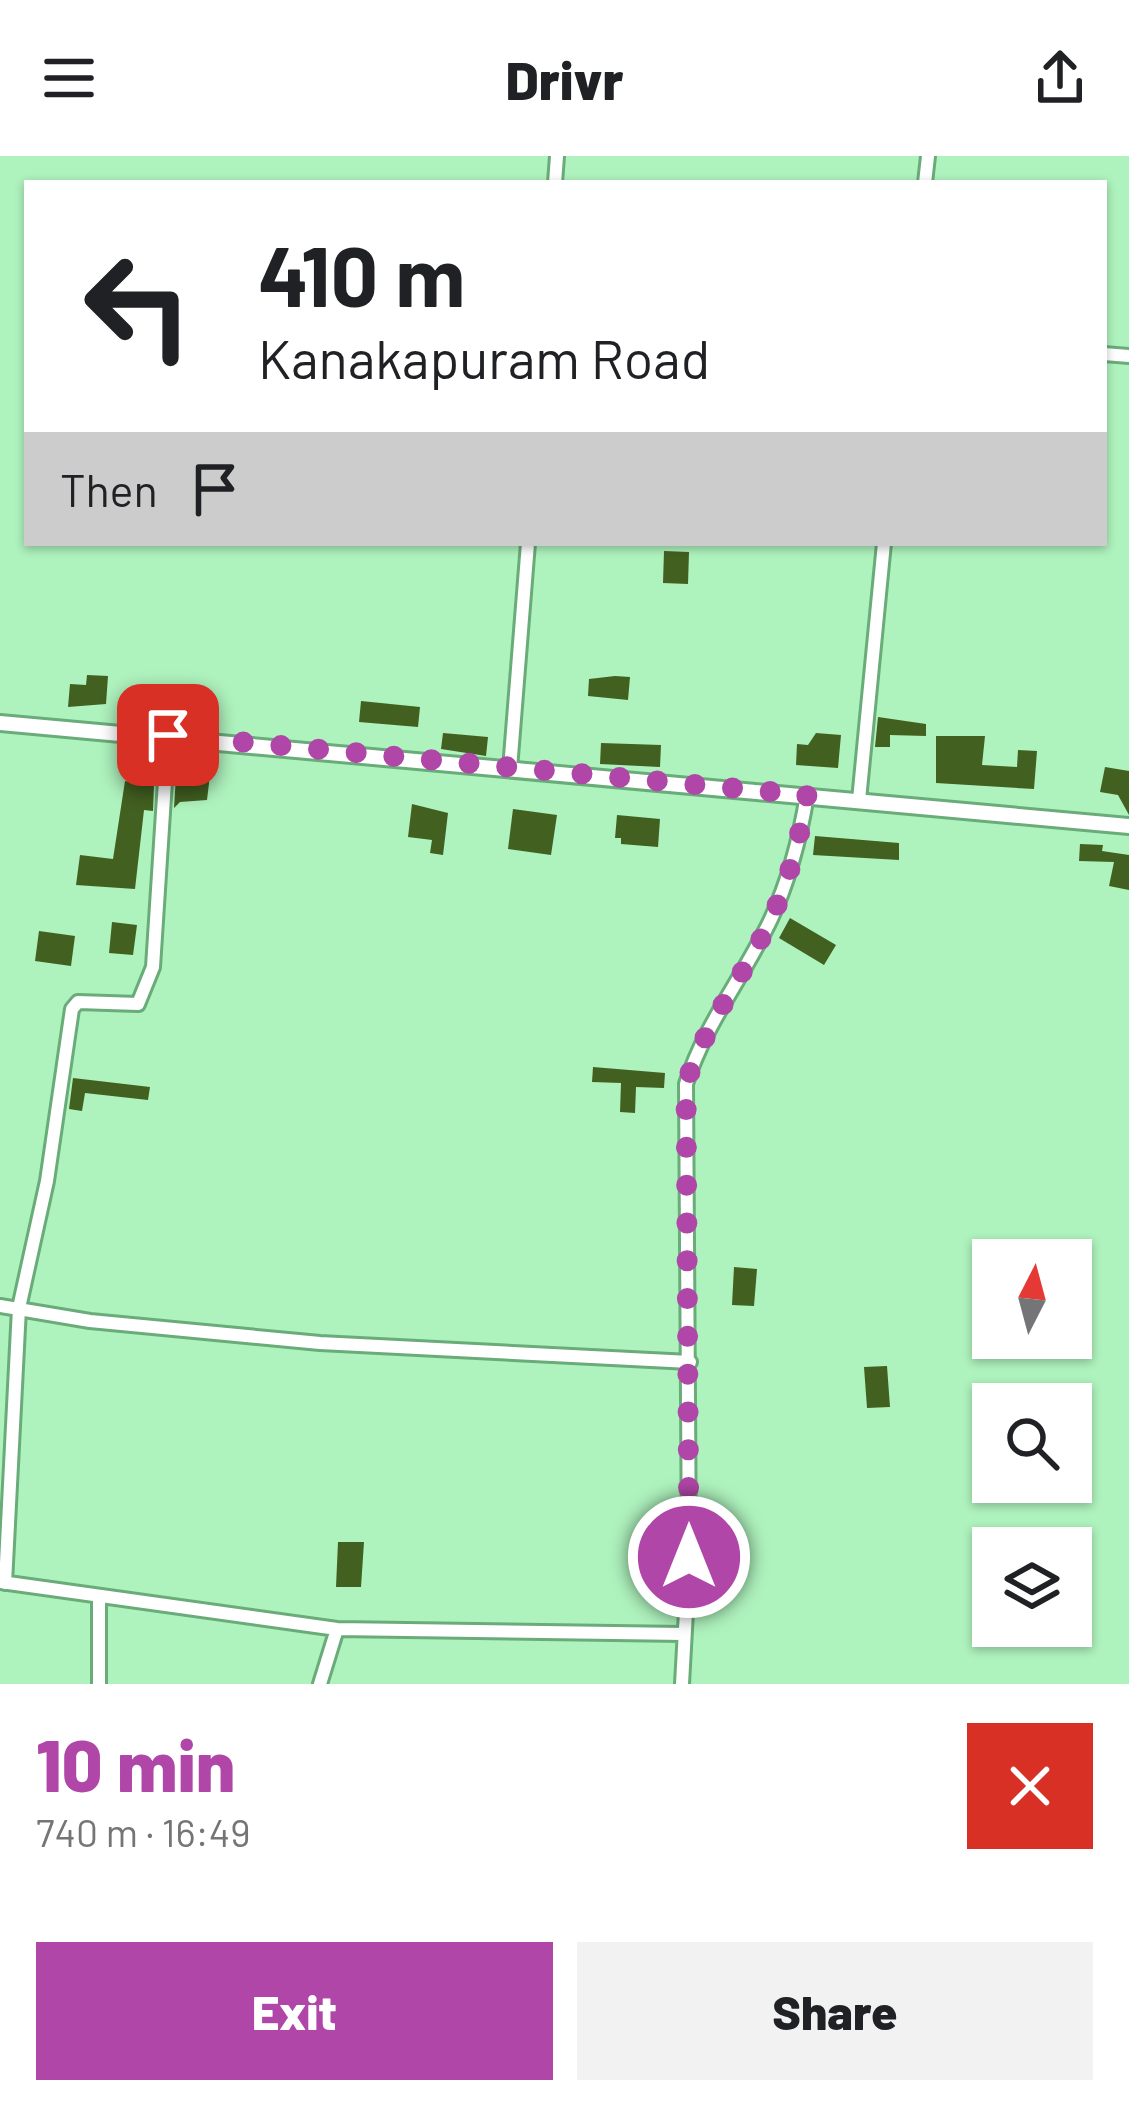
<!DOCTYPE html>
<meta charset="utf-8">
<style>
body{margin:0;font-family:Barlow,sans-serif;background:#f2f2f2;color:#202124;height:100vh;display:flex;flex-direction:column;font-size:45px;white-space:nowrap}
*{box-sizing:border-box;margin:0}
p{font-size:39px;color:#757577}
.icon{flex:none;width:66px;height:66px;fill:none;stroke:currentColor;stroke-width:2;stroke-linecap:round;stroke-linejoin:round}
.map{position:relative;height:1528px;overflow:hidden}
.sheet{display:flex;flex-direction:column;background:#fff;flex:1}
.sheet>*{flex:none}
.banner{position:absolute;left:24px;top:24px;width:1083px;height:366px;border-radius:0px;box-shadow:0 3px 9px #0004;background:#fff;color:#202124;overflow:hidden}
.needle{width:78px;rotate:6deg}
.fabs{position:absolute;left:972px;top:1083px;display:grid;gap:24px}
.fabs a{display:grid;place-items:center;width:120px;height:120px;border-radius:0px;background:#fff;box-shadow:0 3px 9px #0004;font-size:60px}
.pin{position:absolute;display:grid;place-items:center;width:102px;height:102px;color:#fff;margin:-51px;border-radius:24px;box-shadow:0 6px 18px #0006}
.me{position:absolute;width:132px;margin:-66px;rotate:0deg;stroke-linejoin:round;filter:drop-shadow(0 0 9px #0008)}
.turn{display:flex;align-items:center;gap:42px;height:252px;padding:0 36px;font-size:54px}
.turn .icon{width:156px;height:156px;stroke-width:2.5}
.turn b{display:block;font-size:84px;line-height:102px}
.then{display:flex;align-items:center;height:114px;padding:0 36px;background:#0003;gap:24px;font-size:45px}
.round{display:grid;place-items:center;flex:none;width:126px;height:126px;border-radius:0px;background:#f2f2f2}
.headline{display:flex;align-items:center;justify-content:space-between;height:204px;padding:0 36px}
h1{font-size:72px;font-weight:800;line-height:90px;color:#b046a7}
.primary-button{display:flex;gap:24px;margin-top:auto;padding:24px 36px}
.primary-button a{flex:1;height:138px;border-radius:0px;background:#b046a7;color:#fff;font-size:48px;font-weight:800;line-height:138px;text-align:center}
.primary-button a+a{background:#f2f2f2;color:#202124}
header{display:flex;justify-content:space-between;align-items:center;height:156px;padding:0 36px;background:#fff;font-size:54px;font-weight:800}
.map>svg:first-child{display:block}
.building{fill:#426020}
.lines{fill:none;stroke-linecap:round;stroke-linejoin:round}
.minor-casing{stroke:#6aab7a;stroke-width:18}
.tertiary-casing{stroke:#6aab7a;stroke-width:20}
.minor{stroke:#fff;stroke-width:12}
.tertiary{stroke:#fff;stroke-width:14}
.route{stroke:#b046a7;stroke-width:21;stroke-dasharray:0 37.8}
</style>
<header><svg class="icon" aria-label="menu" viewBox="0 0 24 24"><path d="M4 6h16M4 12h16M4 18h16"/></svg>Drivr<svg class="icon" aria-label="share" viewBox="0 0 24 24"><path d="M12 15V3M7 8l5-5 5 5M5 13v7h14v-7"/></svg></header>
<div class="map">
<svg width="1129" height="1528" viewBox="0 0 1129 1528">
<rect width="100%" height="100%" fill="#aef2bd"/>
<path class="building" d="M664,395L689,396L688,428L663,427Z
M87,519L108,520L106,548L68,551L70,528L86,529Z
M615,520L630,521L628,544L588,540L589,523Z
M361,545L420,551L418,571L359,566Z
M878,561L926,568V580L890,579V591H875Z
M443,577L488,581L486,600L441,593Z
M816,577L841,579L838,612L796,609L797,588L808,589Z
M936,580H985L982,609L1017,611L1018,594L1037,595L1034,633L936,627Z
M601,587L661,589L660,611L600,608Z
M1105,611L1129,615V659L1118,639L1100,636Z
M196,618L210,619L207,644L180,646L174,652L176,620L196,622Z
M125,625L154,629L153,655L144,654L135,733L76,729L80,699L113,703Z
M412,648L448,657L443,699L430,697L432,684L408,681Z
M513,653L557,659L551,699L508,693Z
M617,659L660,663L658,691L621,688V682H615Z
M815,680L899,687V704L813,699Z
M1080,688L1103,689L1102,695L1129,699V734L1109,730L1114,706L1079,705Z
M790,762L836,789L824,809L779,782Z
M112,766L137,769L133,799L109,797Z
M39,775L75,780L71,810L35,805Z
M593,911L665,917L664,932L636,931L635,957L620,956L621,927L592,926Z
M73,922L150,931L148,944L85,937L82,955L69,953Z
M734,1111L757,1113L754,1150L732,1149Z
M887,1210L890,1251L867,1252L864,1211Z
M338,1386H364L361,1431H336Z"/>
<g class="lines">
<g class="minor-casing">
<path id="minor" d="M555,27L557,0
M925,27L928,0
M1104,198L1129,200
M510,613L528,387
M859,644L884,387
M0,1150L90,1165L320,1187L690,1206
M1,1426L337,1473L684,1478
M5,1427L19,1152L47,1025L72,853L78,846L138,848L153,811L168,579
M99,1528V1440
M320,1528L337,1473
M682,1528L689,1401L686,928C705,868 744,820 771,763C789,724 800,682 807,639"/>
</g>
<g class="tertiary-casing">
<path id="tertiary" d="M0,567L1129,670"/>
</g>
<use href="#minor" class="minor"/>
<use href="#tertiary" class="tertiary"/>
</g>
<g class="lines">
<path class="route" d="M168,579L807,639C800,682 789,724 771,763C744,820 705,868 686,928L689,1401"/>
</g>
</svg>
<div class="fabs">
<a><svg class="needle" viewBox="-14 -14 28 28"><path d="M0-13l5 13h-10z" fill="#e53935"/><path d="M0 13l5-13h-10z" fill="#757577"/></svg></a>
<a><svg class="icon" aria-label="search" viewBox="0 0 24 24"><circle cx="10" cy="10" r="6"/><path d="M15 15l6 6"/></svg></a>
<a><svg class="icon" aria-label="layers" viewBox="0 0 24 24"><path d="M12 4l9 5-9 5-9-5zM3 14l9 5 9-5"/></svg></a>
</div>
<div class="pin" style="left:168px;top:579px;background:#d93025"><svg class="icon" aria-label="arrive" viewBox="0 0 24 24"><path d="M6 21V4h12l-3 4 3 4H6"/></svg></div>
<svg class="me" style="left:689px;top:1401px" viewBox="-20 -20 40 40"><circle r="17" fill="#b046a7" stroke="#fff" stroke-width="3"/><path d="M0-11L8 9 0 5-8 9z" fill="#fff"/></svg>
<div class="banner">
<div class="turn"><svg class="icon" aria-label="left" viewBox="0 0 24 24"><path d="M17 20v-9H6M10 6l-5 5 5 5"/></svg><div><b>410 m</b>Kanakapuram Road</div></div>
<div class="then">Then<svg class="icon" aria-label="arrive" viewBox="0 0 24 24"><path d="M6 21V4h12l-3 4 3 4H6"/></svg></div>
</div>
</div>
<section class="sheet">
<div class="headline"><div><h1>10 min</h1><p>740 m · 16:49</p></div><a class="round" style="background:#d93025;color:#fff"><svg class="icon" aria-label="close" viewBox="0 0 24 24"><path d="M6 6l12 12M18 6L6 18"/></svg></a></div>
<div class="primary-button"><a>Exit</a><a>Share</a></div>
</section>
